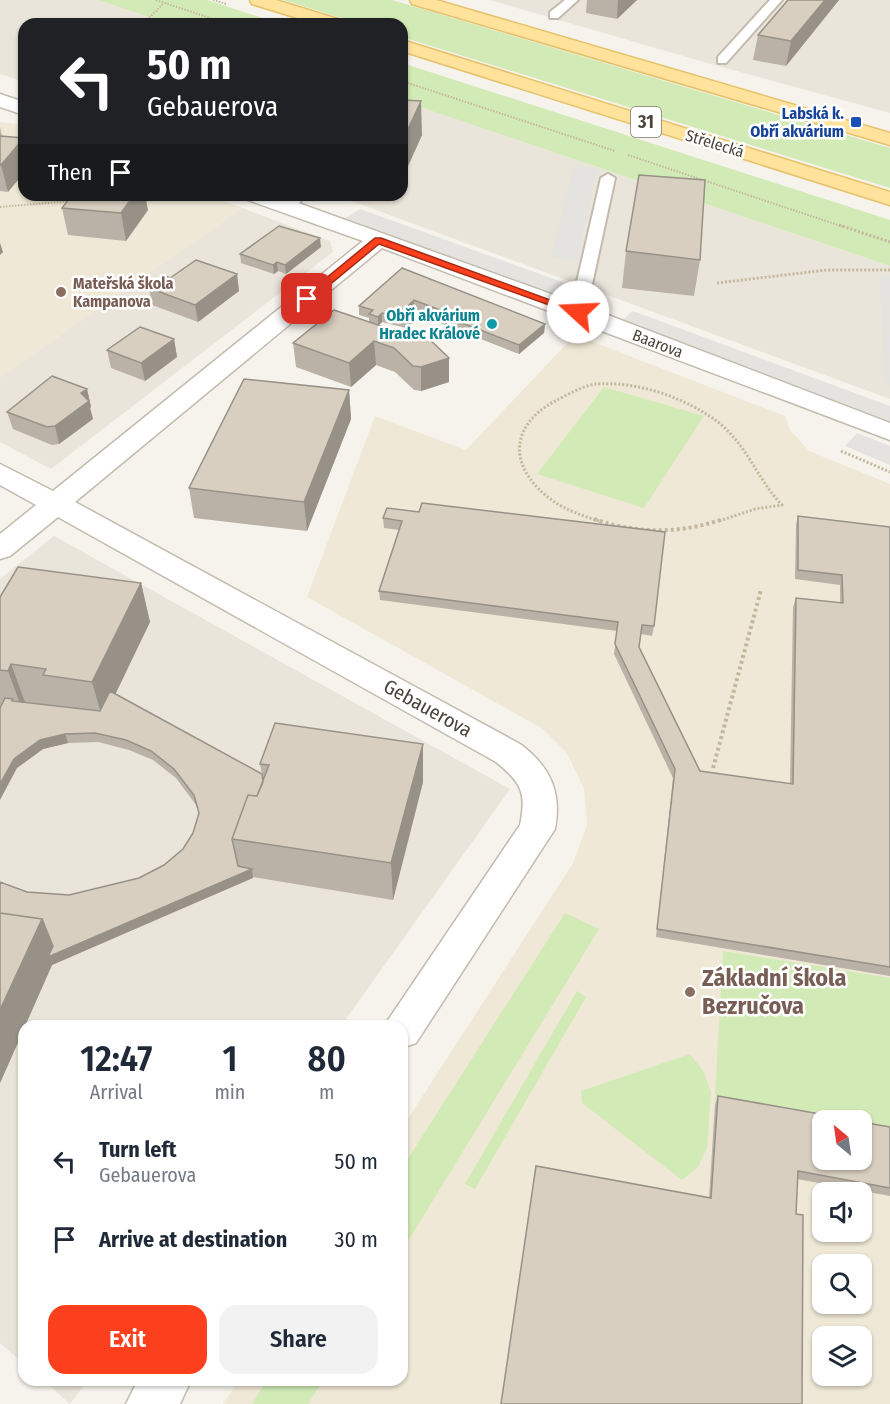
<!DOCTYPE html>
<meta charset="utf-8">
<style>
body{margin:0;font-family:"Fira Sans Condensed",sans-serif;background:#f2f2f3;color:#1f2937;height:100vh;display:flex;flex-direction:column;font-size:22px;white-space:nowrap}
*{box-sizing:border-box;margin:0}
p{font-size:20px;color:#747a83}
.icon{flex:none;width:33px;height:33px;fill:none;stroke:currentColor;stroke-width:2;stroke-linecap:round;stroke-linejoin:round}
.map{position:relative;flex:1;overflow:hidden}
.drawer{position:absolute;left:18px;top:1020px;width:390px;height:366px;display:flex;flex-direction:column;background:#fff;border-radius:18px;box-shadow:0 2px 4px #0004}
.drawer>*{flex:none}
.hud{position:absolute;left:18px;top:18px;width:390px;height:183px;border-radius:18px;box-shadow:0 2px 4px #0004;background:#202124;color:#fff;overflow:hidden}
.needle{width:39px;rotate:331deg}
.controls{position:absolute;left:812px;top:1110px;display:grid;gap:12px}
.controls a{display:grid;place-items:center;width:60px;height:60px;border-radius:12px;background:#fff;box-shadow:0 2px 4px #0004;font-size:30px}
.pin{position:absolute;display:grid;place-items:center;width:51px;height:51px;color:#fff;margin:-26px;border-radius:12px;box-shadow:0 3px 9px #0006}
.me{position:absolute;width:66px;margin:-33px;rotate:290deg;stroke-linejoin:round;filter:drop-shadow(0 0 4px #0008)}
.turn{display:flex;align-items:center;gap:21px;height:126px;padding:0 30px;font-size:27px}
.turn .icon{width:78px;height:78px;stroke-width:2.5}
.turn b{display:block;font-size:42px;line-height:51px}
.then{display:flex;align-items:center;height:57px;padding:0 30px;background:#0003;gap:12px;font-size:22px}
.eta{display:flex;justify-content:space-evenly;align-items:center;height:102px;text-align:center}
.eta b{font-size:36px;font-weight:600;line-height:42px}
.primary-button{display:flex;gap:12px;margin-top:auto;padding:12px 30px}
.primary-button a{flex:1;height:69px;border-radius:18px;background:#fc3f1d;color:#fff;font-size:24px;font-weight:600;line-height:69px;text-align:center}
.primary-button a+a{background:#f2f2f3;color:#1f2937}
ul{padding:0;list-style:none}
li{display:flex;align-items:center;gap:18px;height:78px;padding:0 30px}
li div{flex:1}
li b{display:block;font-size:22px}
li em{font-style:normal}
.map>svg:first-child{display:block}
.residential{fill:#eae5da}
.education{fill:#efe8d6;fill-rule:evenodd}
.green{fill:#d2eab5}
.parking{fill:#e5e3e0}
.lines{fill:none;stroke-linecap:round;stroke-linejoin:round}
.lane-casing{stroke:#c2bbae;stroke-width:4}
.street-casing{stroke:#c2bbae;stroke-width:3}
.primary-casing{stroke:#e6c16a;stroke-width:3}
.path-far2{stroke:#c4b79f;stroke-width:2;stroke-dasharray:1.5 1.5;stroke-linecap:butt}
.path-far1{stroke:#c4b79f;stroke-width:3;stroke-dasharray:2 2;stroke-linecap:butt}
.path{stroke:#c4b79f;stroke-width:4;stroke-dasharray:3 3;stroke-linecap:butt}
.lane{fill:#fff;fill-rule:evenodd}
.street{fill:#fff;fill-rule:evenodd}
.primary{fill:#ffe39c;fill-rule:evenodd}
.wall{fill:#bab2a6}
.shaded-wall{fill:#979187}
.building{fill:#d8cfc1;stroke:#979187;stroke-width:1.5}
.route{fill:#fc3f1d;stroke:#a42913;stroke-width:1.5}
.transit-dot{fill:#1a4fb4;stroke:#fff;stroke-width:2}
.education-dot{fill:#8d6e63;stroke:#fff;stroke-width:2}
.culture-dot{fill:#0f9aa8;stroke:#fff;stroke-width:2}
.labels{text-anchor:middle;stroke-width:5;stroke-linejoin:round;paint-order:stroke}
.far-transit-label{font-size:16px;font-weight:bold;fill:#164399;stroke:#fff;text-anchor:end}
.far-street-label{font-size:16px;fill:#4b4439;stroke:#fff}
.far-education-label{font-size:16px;font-weight:bold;fill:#785e54;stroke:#fff;text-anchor:start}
.far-culture-label{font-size:16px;font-weight:bold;fill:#0d838f;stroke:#fff;text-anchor:end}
.shield{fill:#fff;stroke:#817c74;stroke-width:1.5}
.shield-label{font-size:18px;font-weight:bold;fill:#4b4439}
.street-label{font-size:20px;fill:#4b4439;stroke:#fff}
.near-education-label{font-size:24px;font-weight:bold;fill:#785e54;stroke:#fff;text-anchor:start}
</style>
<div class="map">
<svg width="890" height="1404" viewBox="0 0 890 1404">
<rect width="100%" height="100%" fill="#f6f3ec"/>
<path class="residential" d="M0,0H98L170,24H24V82L0,74Z
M490,0H890V113L704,62Z
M402,101L890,266V399L335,195H402Z
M242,208L330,241L333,252L51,469L0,442V377Z
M54,536L510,789L341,1026H24V1364L0,1343V579Z
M43,1380H88L70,1404Z"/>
<path class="education" d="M0,122L24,125V195H209L242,208L0,377Z
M575,335L785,416L790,430L809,451L890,484V1404H223L239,1380H402V1128L573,863L587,825L584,789L567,753L543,729L307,597L375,416L466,450ZM822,1120H861V1160H822ZM822,1192H861V1232H822ZM822,1264H861V1304H822ZM822,1336H861V1376H822Z"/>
<path class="green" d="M98,0H207L281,24H170Z
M283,0H392L890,148V188L402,37V24H361Z
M402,63L890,220V266L402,101Z
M604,387L704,416L644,508L537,474Z
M565,913L599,929L402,1251V1168Z
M723,951L890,978V1132L861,1127V1120H827L715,1100Z
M577,991L586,997L475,1189L465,1184Z
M690,1054L703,1071L711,1092L707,1148L698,1167L682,1180L582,1103L581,1091Z
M267,1380H323L308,1404H252Z"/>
<path class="parking" d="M574,166L597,168L578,260L551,258Z
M360,209L565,283L551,294L345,218Z
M879,275L890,276V385L885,384Z
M633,311L890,406V423L620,322Z
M857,433L890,446V465L845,446Z"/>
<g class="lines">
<g class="lane-casing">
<path id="lane" d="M565,0H578L558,18H550V12Z
M770,0H782L726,63H718V57Z
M608,174L615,178L586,312L578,317L570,312L601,178Z
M290,195H304L295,211L290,212L283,208Z"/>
</g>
<g class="street-casing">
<path id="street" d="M0,94L24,102V115L0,107Z
M245,195H276L587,307L890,423V440L382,248L75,502L520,744C550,766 562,792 555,829L416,1043L402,1048V1026H384L520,825C527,793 521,782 496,762L58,517L10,556L0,559V534L36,505L0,485V464L53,491L363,241L248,200Z
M138,1380H191L180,1404H126Z"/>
</g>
<g class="primary-casing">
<path id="primary" d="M250,0H276L341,20L344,24H317L252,4Z
M410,0H436L890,133V145L412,4Z
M402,40L890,192V205L402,51Z"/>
</g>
<path class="path-far2" d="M156,0L228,24
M213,0L226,4
M147,20L164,3
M402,81L615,151
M628,155L844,227
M0,207L71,201"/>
<path class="path-far1" d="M839,225L890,242
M717,283L827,270H890
M841,451L890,472
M599,521C583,516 566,510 553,501C510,470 506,428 555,401C567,395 584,385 597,384C638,381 686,398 718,422C748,446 757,479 782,505L755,509L719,521"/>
<path class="path" d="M594,519C637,534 681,534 723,519
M713,768L761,590"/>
<use href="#lane" class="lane"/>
<use href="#street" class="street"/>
<use href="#primary" class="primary"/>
</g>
<path class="wall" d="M587,0H637L617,19L586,13Z
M839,0L786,66L753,60L758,35Z
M402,100L422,135L404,175H402Z
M0,127L2,136L8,192L0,191Z
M62,208L148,210L126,241L68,235Z
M321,247L286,274L278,271L274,274L241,263L240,254Z
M626,251L700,260L694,296L622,288Z
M402,268L545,324L544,333L519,354L440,323V319L414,309L411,312L412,323L406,328L382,322L379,325L416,338L449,358V382L421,391L414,390L395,372L376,365L351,387L296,367L293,343L369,322V318L359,315V306Z
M237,274L239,291L198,322L152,305L149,288L170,278Z
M174,339L177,357L145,381L111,368L107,350Z
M87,389L91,407L90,408L93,419L59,444L52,445L13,429L7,412Z
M349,390L351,419L307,531L194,518L189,488Z
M387,508L654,626L652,636L641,634L639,647L700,771L790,784L793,607L796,598L840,603V585L795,579L796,525L798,516L890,527V976L656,937L673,778L614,654L617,631L380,600L379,591L399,530L384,528L383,518Z
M141,583L150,622L115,694L262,774L260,764L423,782L393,900L253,877L52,965L0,1083V882L27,892L69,895L139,878L164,865L183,849L193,833L199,814L196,805L176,778L153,760L129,750L98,742L68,743L43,749L17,768L0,706V597Z
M718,1096L890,1127V1196L797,1179L796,1214L709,1198L715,1104Z"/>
<path class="shaded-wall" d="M618,0H637L617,19Z
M825,0H839L786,66L791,41Z
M421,101L422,135L404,175L403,140Z
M24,139V173L8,192L1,165Z
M134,195H145L148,210L126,241L121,213Z
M320,238L321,247L286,274L285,265Z
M0,243L3,252L0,255Z
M277,262L278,271L274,274L273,265Z
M237,274L239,291L198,322L195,305Z
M414,300V309L408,315V306Z
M382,313V322L378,326V317Z
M411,314L412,323L406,328V319Z
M545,324L544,333L519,354V345Z
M174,339L177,357L145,381L141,363Z
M374,341L376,365L351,387L349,363Z
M449,358V382L421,391V367Z
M87,389L91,407L90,408L93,419L59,444L55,426L81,393Z
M349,390L351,419L307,531L304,502Z
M141,583L150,622L103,720L92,682Z
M11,664L25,702L22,709L8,671Z
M65,734L68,743L43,749L17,768L0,800V784L14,759L40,740Z
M423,744V782L393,900L391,863Z
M252,869L253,878L52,965L25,1026H24V1029L0,1083V1010L42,919Z"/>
<path class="building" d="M788,0H825L791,41L758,35Z
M137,21L181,24H134Z
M402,100L421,101L403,140H402Z
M0,136L24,138L1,165H0Z
M639,175L705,180L700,260L626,251Z
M72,195H134L121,213L62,208Z
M279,226L320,238L285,265L277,262L273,265L240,254Z
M196,260L237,274L195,305L149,288L166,276L170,278Z
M402,268L545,324L519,345L439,314L443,311L414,300L408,306L411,314L406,319L382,313L378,317L369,314L373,310L359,306Z
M334,310L416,338L425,335L449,358L421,367L413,366L394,348L374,341L349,363L293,343Z
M140,327L174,339L141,363L107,350Z
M52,376L87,389L81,393L89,401L55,426L47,427L7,412Z
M244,379L349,390L304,502L189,488Z
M422,503L665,532L654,626L642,625L639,647L700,771L793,784L796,598L843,603L842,575L798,570V516L890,527V967L657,929L675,769L615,644L618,622L379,591L402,521L383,518L387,508L419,512Z
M18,567L141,583L92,682L43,675L46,669L11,664L8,671L0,670V597Z
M110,691L262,774L263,782L257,796L248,795L232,839L238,866L252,869L48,957L53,946L42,919L0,913V882L27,892L69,895L139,878L164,865L183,849L193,833L199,813L194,795L174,769L151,751L126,740L95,733L65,734L40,740L14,759L0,784V708L5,698L13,699L12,701L100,711Z
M275,723L423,744L391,863L232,839L248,795L257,796L269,765L260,764Z
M0,913L42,919L0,1010Z
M718,1096L854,1120H822V1160H861V1122L890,1127V1188L798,1171L796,1214L803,1215L802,1404H501L536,1166L711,1198Z"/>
<path class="route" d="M375,238H381L583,312L574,314L379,244L310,301H303V297Z"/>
<rect class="transit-dot" x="850" y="116" width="12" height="12" rx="3"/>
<g class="education-dot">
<circle cx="61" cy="292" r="6"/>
<circle cx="690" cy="992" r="6"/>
</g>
<circle class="culture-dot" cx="492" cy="324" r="6"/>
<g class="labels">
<g class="far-transit-label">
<text x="844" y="119">Labská k.<tspan x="844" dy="18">Obří akvárium</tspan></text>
</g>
<g class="far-street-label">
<text transform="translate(715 143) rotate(17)" y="6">Střelecká</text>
<text transform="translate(658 343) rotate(21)" y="6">Baarova</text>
</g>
<g class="far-education-label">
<text x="73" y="289">Mateřská škola<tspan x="73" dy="18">Kampanova</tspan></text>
</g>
<g class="far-culture-label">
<text x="480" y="321">Obří akvárium<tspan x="480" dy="18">Hradec Králové</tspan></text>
</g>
<rect class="shield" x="631" y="107" width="30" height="30" rx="4.5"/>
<g class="shield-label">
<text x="646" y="128">31</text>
</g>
<g class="street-label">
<text transform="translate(428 708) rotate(29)" y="7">Gebauerova</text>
</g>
<g class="near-education-label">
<text x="702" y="986">Základní škola<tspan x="702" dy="28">Bezručova</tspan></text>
</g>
</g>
</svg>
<div class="controls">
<a><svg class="needle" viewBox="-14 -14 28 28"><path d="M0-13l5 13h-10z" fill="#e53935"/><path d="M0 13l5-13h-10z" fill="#747a83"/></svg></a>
<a><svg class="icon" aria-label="sound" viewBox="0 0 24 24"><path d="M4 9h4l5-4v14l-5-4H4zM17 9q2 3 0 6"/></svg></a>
<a><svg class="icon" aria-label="search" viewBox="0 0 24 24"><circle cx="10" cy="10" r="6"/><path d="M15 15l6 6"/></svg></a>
<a><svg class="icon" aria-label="layers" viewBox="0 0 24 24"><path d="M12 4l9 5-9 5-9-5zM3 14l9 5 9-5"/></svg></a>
</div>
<div class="pin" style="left:307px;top:299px;background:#d93025"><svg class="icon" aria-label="arrive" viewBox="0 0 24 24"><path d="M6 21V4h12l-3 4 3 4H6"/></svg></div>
<svg class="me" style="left:578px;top:312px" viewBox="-20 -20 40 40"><circle r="19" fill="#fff"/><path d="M0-13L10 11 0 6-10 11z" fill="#fc3f1d"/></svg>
<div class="hud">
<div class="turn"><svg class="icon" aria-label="left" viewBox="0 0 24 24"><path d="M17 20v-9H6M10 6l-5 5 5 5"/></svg><div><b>50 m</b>Gebauerova</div></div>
<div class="then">Then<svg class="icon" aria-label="arrive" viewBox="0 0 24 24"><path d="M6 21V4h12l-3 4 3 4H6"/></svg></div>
</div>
<section class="drawer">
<div class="eta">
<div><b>12:47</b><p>Arrival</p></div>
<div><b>1</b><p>min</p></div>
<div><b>80</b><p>m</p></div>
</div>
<ul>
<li><svg class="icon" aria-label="left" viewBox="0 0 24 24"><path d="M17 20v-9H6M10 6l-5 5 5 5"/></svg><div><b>Turn left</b><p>Gebauerova</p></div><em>50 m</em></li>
<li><svg class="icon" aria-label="arrive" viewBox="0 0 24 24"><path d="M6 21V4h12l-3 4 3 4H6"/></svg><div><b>Arrive at destination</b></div><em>30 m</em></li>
</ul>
<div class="primary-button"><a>Exit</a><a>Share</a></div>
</section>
</div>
